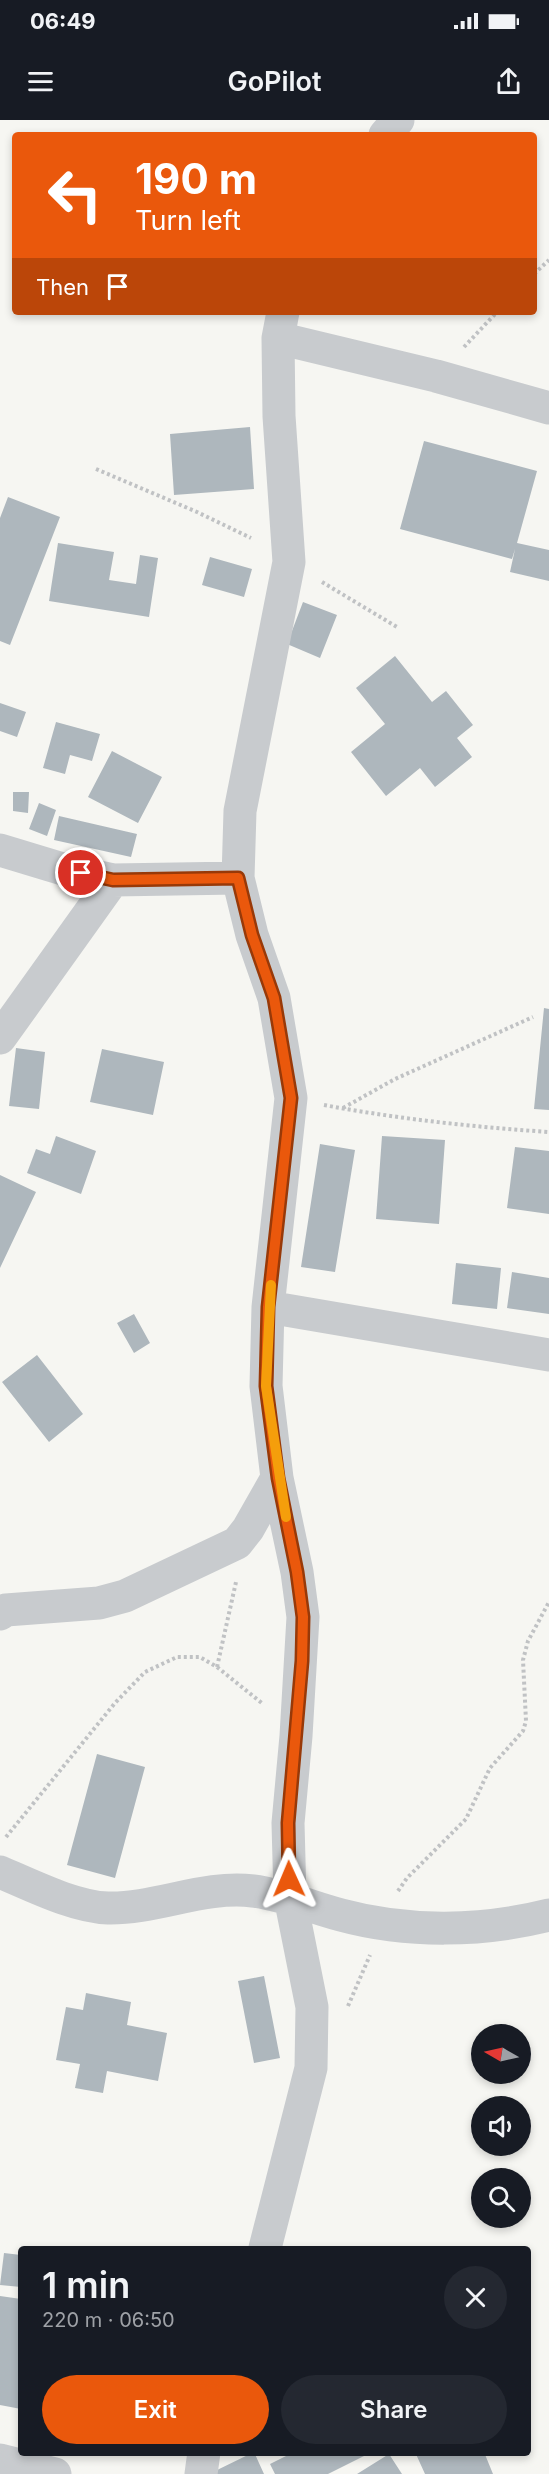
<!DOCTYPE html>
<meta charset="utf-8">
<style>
body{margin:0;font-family:Inter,sans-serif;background:#242831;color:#f1f3f6;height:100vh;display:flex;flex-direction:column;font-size:22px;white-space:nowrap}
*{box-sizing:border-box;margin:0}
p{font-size:20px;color:#9ea1a6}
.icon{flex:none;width:33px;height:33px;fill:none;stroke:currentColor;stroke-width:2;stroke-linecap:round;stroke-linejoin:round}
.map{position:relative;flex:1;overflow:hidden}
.details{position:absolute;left:18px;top:2126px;width:513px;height:210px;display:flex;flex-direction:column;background:#171b24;border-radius:6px;box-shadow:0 3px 9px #0003}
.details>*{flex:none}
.guide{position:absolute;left:12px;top:12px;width:525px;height:183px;border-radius:6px;box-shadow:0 3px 9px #0003;background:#ea580c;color:#fff;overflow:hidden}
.needle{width:39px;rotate:279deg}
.controls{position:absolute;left:471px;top:1904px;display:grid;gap:12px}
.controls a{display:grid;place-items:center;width:60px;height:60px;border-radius:50%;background:#171b24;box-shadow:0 3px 9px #0003;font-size:30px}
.pin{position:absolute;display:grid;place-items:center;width:51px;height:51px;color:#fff;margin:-26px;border:3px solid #fff;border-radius:50%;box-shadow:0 2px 6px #0007}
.me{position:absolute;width:66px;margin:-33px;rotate:359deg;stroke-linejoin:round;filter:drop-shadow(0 0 4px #0008)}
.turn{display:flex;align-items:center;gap:21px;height:126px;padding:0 24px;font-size:27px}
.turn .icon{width:78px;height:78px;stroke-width:2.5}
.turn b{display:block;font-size:42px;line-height:51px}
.then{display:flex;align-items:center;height:57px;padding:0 24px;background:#0003;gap:12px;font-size:22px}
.round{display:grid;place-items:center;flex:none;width:63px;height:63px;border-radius:32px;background:#242831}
.summary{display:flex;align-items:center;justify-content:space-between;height:102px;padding:0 24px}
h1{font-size:36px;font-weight:600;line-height:45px}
.cta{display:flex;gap:12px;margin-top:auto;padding:12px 24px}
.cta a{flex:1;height:69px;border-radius:36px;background:#ea580c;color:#fff;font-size:24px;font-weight:600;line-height:69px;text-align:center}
.cta a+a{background:#242831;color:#f1f3f6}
.status{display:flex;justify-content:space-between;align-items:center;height:42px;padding:0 30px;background:#171b24;direction:ltr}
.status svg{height:16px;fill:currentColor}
header{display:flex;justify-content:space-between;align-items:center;height:78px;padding:0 24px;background:#171b24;font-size:27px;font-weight:600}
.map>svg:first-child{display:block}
.building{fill:#aeb7bd}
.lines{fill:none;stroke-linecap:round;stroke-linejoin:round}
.path{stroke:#c0c2c4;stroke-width:4;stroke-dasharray:3 3;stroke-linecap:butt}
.minor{stroke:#c8cbce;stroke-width:33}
.route-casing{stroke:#983908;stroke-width:15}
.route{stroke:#ea580c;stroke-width:10}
.slow{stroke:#f59e0b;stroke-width:10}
</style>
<div class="status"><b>06:49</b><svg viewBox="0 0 49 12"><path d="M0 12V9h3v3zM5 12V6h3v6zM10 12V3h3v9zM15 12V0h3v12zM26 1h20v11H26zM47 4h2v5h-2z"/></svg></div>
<header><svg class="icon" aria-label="menu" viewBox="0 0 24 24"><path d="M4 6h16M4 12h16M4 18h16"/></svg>GoPilot<svg class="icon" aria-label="share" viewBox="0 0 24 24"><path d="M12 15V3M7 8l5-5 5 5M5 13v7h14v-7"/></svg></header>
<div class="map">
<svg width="549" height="2354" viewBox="0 0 549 2354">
<rect width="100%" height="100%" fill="#f6f6f2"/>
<path class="building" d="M250,307L254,369L174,375L170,314Z
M424,321L537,351L517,423L549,430V461L510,452L515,429L512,439L400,409Z
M8,377L60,397L10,525L0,521V398Z
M58,423L114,432L109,460L136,464L140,435L158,438L149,497L49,481Z
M210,437L252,449L244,477L202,465Z
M303,482L337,495L320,538L287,524Z
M395,536L432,582L446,571L473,605L457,618L472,637L435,667L420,648L386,676L351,632L385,604L356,568Z
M0,583L26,592L17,617L0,611Z
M56,602L100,614L92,641L70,635L65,654L43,648Z
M112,631L162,657L138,703L88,677Z
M13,672H29L28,693L13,691Z
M39,683L56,690L47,716L29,709Z
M59,696L137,714L131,737L54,720Z
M544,888L549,889V990L534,989Z
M16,928L45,932L39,989L9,986Z
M102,929L164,942L153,995L90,982Z
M56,1016L96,1031L81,1074L27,1053L36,1029L50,1034Z
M382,1016L445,1020L439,1104L376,1099Z
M320,1024L355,1030L335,1152L301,1147Z
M515,1027L549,1031V1094L507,1088Z
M0,1055L36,1072L0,1148Z
M456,1143L501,1148L497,1189L452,1184Z
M512,1152L549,1158V1194L507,1188Z
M134,1194L150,1223L134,1233L117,1203Z
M37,1235L83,1294L49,1322L2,1262Z
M97,1634L145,1647L115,1758L67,1745Z
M264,1856L280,1938L254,1943L238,1861Z
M86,1873L131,1882L127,1905L167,1913L158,1961L107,1951L103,1973L75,1968L80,1944L56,1940L66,1887L83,1890Z
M4,2133L21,2135V2167L0,2165Z
M0,2176L21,2179V2289L0,2285Z
M254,2332L264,2354H214L213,2352Z
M294,2332H372L328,2354H275L270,2344Z
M415,2332H484L493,2354H425Z
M389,2334L402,2354H357Z"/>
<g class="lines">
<path class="path" d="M534,154L549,140
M464,227L497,192
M96,349L197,392L251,418
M322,462L397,507
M324,985C399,999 473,1007 549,1012
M343,988L395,959L533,897
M217,1547L236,1462
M6,1717L115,1583L145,1552L177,1537H200L217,1547L263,1584
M398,1771L407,1758L466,1699L490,1648L523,1611L526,1601L523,1540L528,1521L549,1482
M348,1886L370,1835"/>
<path class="minor" d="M385,15L398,0
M278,218L436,256L549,288
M0,730L66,750L113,760L238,758
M0,918L113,760
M268,1187L549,1235
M0,1494L6,1490L99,1483L125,1476L237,1423L248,1409L277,1358
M0,1752C31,1765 74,1787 108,1788C156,1789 204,1765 253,1771C284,1775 311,1787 341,1795C407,1813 482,1812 549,1795
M265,2128L311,1948L312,1887L290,1777L288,1703L296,1616L303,1497L297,1452L277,1358L266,1266L268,1187L291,978L274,878L252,815L238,758L240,691L289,442L279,296L278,218L283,192
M0,2340L55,2354
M201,2354L204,2332"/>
</g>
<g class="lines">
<g class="route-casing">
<path id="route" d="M81,753L113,760L238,758L252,815L274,878L291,978L268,1187L266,1266L278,1358L297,1452L303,1497L302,1541L288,1703L289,1759"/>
</g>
<use href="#route" class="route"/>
<path class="slow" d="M271,1165L266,1266L286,1397"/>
</g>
</svg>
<div class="controls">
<a><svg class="needle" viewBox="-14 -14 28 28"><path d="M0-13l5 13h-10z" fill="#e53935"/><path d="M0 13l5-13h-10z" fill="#9ea1a6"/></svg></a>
<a><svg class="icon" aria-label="sound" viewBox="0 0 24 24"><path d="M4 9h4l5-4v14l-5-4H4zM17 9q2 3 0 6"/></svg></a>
<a><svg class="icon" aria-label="search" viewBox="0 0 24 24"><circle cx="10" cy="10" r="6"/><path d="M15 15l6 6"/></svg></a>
</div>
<div class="pin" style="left:81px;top:753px;background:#d93025"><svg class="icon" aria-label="arrive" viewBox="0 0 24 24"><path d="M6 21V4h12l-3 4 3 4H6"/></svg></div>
<svg class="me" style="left:289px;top:1759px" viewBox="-20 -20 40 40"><path d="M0-17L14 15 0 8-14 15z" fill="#ea580c" stroke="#fff" stroke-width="4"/></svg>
<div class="guide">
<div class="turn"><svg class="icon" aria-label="left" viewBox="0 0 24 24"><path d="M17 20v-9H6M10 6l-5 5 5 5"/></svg><div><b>190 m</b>Turn left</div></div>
<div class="then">Then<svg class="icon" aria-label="arrive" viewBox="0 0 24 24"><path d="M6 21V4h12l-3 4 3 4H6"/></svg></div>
</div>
<section class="details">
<div class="summary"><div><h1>1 min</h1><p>220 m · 06:50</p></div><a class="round"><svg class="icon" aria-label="close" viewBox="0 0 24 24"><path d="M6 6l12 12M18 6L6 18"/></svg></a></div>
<div class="cta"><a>Exit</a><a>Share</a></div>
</section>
</div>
